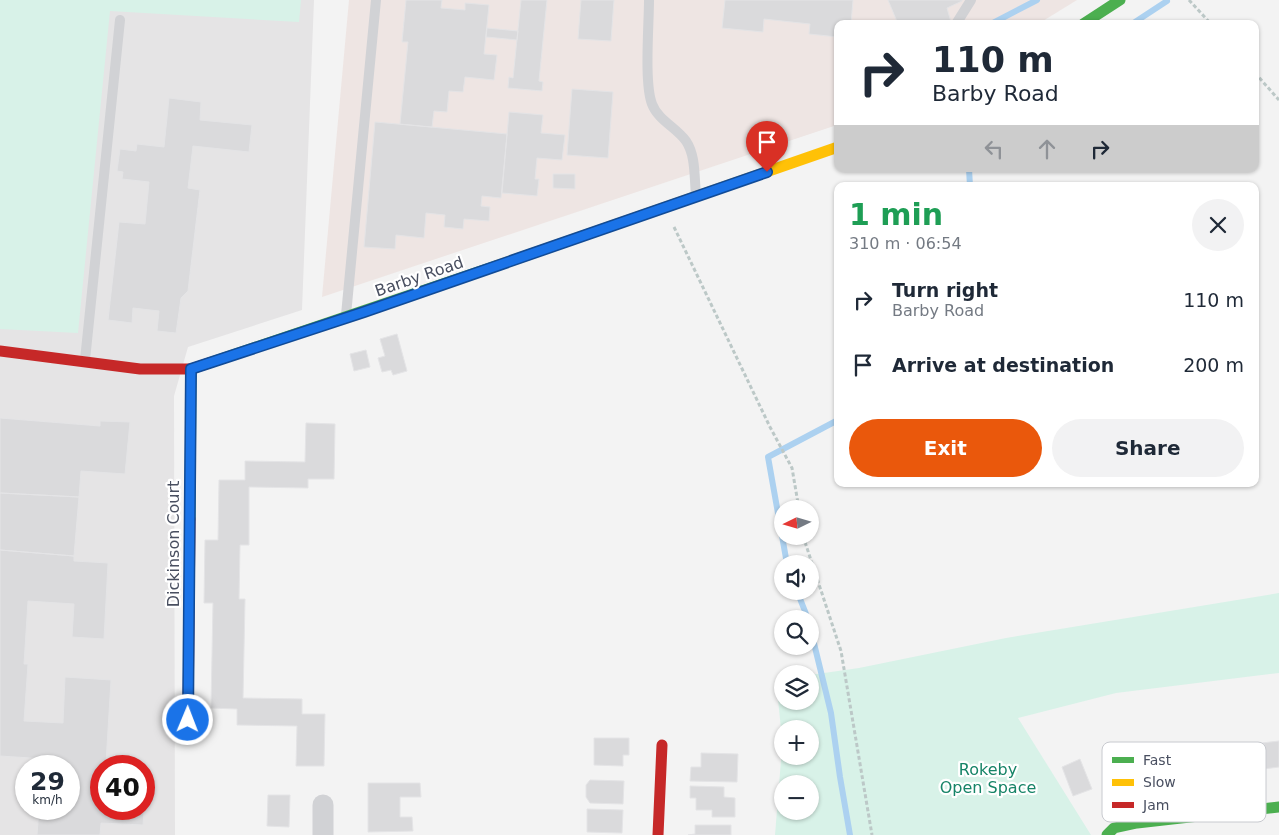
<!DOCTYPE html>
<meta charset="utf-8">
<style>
body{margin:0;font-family:"DejaVu Sans",sans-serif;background:#f2f2f3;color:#1f2937;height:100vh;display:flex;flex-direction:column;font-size:19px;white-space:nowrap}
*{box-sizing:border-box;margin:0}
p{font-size:16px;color:#747a83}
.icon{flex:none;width:28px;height:28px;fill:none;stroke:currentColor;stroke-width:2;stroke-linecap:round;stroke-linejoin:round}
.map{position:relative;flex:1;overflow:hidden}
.side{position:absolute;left:834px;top:182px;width:425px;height:305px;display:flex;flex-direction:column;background:#fff;border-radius:10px;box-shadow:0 1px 4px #0004}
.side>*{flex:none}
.banner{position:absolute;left:834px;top:20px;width:425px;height:152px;border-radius:10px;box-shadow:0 1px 4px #0004;background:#fff;color:#1f2937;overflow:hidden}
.needle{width:32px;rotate:265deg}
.fabs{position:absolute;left:774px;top:500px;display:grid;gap:10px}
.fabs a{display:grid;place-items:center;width:45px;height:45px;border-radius:50%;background:#fff;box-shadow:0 1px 4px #0004;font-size:25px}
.speed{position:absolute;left:15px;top:755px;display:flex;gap:10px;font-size:25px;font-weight:700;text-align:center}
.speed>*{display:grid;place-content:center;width:65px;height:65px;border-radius:50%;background:#fff;box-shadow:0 1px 4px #0004;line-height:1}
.speed small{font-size:12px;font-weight:400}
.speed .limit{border:8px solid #d22;background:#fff;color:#111}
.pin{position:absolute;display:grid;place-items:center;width:42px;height:42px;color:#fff;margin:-51px -21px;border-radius:50% 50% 50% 0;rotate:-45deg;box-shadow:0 0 5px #0007}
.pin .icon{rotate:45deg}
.me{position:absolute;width:55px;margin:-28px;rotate:1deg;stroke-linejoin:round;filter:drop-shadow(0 0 4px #0008)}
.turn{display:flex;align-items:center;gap:18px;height:105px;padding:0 15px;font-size:22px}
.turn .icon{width:65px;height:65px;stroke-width:2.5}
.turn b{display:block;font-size:35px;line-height:42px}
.lanes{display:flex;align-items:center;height:48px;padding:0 15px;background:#0003;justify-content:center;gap:25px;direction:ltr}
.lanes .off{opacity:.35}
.round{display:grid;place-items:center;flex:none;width:52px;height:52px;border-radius:26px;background:#f2f2f3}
.overview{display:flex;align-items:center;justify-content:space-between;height:85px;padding:0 15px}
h1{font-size:30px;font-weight:700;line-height:38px;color:#1e9e55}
.cta{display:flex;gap:10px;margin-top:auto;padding:10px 15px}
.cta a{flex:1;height:58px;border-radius:30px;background:#ea580c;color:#fff;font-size:20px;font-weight:700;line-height:58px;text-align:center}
.cta a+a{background:#f2f2f3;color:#1f2937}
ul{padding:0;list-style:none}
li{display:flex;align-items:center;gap:15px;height:65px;padding:0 15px}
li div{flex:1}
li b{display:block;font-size:19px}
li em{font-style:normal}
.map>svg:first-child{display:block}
.education{fill:#e5e4e5;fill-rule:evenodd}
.medical{fill:#eee5e3}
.green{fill:#d8f2e8;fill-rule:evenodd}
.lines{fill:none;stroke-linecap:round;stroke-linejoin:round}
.stream{stroke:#acd1f0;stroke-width:6}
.building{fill:#dadadc;stroke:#e4e4e6}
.path{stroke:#bcc8c7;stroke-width:3;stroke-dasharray:4 2.5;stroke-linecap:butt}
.lane{stroke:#d1d2d5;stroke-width:10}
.street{stroke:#d1d2d5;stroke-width:21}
.fast{stroke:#4caf50;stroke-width:11}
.slow{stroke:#ffc107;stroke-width:11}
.jam{stroke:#c62828;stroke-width:11}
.route-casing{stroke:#114b97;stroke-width:12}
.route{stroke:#1a73e8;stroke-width:9}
.labels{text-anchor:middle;stroke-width:4.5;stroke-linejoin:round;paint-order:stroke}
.street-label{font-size:16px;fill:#494f60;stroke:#fff}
.park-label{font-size:16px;fill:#168467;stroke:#fff}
.key{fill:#fff;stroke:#c8cacf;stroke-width:1}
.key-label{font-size:14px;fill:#494f60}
</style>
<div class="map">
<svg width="1279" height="835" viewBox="0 0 1279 835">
<rect width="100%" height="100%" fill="#f3f3f3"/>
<path class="education" d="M0,0H314L302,310L188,347L174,396L175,835H0ZM26,766H69V809H26ZM101,766H144V809H101Z"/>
<path class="medical" d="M349,0H1077L1038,24H838L837,125L322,297Z"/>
<path class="green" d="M0,0H301L299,22L110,11L78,333L0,329Z
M1279,593V673L1116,693L1018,718L1091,835H775L782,748V756H810V729H782V739L776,679H782V701H810V675L859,668L1006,638ZM782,784H810V811H782Z"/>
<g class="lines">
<path class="stream" d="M991,24L1037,0
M1132,24L1167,1
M969,169L970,186
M787,564L768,457L838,420
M797,591L808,619
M810,627L831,713L840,777L850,835"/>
</g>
<path class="building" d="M406,0H442L441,8L465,10V3L489,5L484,54L497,55L494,80L465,77L463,92L449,91L447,112L434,111L432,127L400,124L408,42H402Z
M521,0H547L539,81L543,82L542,91L508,88L509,77L513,78Z
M581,0H614L611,41L578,39Z
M725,0H853L851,24H838V37L809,34L810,24L764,19L763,32L722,28Z
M888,0H962V1L947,8L951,22L947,24H898Z
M487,28L518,31L517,40L486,37Z
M572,89L613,92L608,158L567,155Z
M169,98L201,102L200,120L252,125L249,152L193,146L188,188L200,190L188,291L181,298L176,333L157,331L159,311L133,308L132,323L108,320L119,222L145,224L149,182L122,179L123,172L117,171L120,149L136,151L137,144L164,147Z
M509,112L543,115L541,133L565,135L562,160L537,158L535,179H539L537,196L502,193Z
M375,122L507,134L501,198L482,196L481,206L490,207L489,221L464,219L463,229L444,227L445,215L426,213L424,238L396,235L395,249L364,247Z
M553,174H575V189L553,188Z
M397,334L407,371L393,375L391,370L382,372L378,358L385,356L380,339Z
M366,350L370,367L354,371L350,354Z
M0,418L100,426V421L130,422L125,474L81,471L79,497L0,493Z
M306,423L335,424L334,479H308V488L249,487V545H240L239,599H245L243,698L302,699V714H325L324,766H296L297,726L237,725V709L211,708L213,603H204L205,540H218L219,480H245V461L305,462Z
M0,493L79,497L74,556L0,550Z
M0,550L74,556V561L108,563L104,639L72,637L74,604L28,601L24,664H28L24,721L63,723L65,677L111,680L106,763H102L101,766V809H144V784L146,785L143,825L101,823L100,835H37L39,809H69V766H61L62,760L0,756Z
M594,738H629V755H623V766L594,765Z
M1279,741V767L1248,771L1245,745Z
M701,753L738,754L737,782L690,781L691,767H701Z
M1080,759L1092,789L1073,796L1062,767Z
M590,780L624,781L623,804L590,803L586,797V785Z
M368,783H420L421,797H400V817H412L413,831L368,832Z
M690,786L724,787V797L735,798V817H712V810H696V798H690Z
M268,795H290L289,827L267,826Z
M587,809L623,810L622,833L587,832Z
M695,825H731V835H688L695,834Z"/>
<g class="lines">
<path class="path" d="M1189,0L1211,24
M1255,73L1279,100
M674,227L770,427L792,468L799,509
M803,536L841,651L872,835"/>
<path class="lane" d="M649,0C649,25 644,83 652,104C658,120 677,128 686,141C696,156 694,177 696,194
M956,24L971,0
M346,315L376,0
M85,360L120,20"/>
<path class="street" d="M323,805V835"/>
<path class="fast" d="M1083,24L1120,0
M209,363L496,266
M190,519L191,369
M1107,835L1114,828L1137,823L1279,807"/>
<path class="slow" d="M496,266L838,147"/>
<path class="jam" d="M0,351L140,369H191L209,363
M188,721L190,519
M658,835L662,745"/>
</g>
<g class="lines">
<g class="route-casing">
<path id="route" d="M188,720L191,369L364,312L767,172"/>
</g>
<use href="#route" class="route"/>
</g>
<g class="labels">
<g class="street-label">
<text transform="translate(419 276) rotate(-19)" y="6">Barby Road</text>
<text transform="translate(173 544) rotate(-90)" y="6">Dickinson Court</text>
</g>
<g class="park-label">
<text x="988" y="775">Rokeby<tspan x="988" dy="18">Open Space</tspan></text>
</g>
</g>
<rect x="1102" y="742" width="164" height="80" rx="8" class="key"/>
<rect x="1112" y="757" width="22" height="6" fill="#4caf50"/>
<rect x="1112" y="779" width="22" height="7" fill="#ffc107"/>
<rect x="1112" y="802" width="22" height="6" fill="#c62828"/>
<g class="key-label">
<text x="1143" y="765">Fast</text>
<text x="1143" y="787">Slow</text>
<text x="1143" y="810">Jam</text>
</g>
</svg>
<div class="fabs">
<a><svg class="needle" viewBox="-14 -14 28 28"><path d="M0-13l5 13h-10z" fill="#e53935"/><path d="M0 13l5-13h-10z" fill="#747a83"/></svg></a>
<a><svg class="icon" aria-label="sound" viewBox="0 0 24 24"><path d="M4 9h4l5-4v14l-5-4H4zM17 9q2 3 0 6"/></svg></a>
<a><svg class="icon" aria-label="search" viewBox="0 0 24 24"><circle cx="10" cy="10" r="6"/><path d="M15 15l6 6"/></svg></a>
<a><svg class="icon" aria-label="layers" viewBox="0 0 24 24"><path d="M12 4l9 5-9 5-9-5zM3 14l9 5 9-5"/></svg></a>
<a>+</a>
<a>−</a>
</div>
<div class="speed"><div>29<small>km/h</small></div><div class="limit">40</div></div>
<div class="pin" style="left:767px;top:172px;background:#d93025"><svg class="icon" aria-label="arrive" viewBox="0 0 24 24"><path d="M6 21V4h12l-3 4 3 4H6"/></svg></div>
<svg class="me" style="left:188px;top:720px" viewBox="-20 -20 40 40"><circle r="17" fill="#1a73e8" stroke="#fff" stroke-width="3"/><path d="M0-11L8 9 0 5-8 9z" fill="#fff"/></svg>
<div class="banner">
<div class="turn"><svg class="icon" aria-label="right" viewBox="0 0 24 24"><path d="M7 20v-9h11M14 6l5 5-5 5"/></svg><div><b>110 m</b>Barby Road</div></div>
<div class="lanes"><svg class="icon off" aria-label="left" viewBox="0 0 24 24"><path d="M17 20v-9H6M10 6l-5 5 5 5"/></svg><svg class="icon off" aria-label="ahead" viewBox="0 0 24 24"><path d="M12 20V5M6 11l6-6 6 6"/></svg><svg class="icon" aria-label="right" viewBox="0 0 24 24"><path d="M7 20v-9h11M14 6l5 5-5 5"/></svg></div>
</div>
<section class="side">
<div class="overview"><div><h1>1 min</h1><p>310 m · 06:54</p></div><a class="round"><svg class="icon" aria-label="close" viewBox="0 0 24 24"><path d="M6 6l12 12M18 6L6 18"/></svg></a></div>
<ul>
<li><svg class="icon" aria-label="right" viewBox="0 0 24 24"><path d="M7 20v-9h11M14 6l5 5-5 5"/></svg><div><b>Turn right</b><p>Barby Road</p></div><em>110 m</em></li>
<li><svg class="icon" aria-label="arrive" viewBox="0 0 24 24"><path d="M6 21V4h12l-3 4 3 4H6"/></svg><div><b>Arrive at destination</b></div><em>200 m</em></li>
</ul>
<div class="cta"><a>Exit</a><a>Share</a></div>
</section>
</div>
